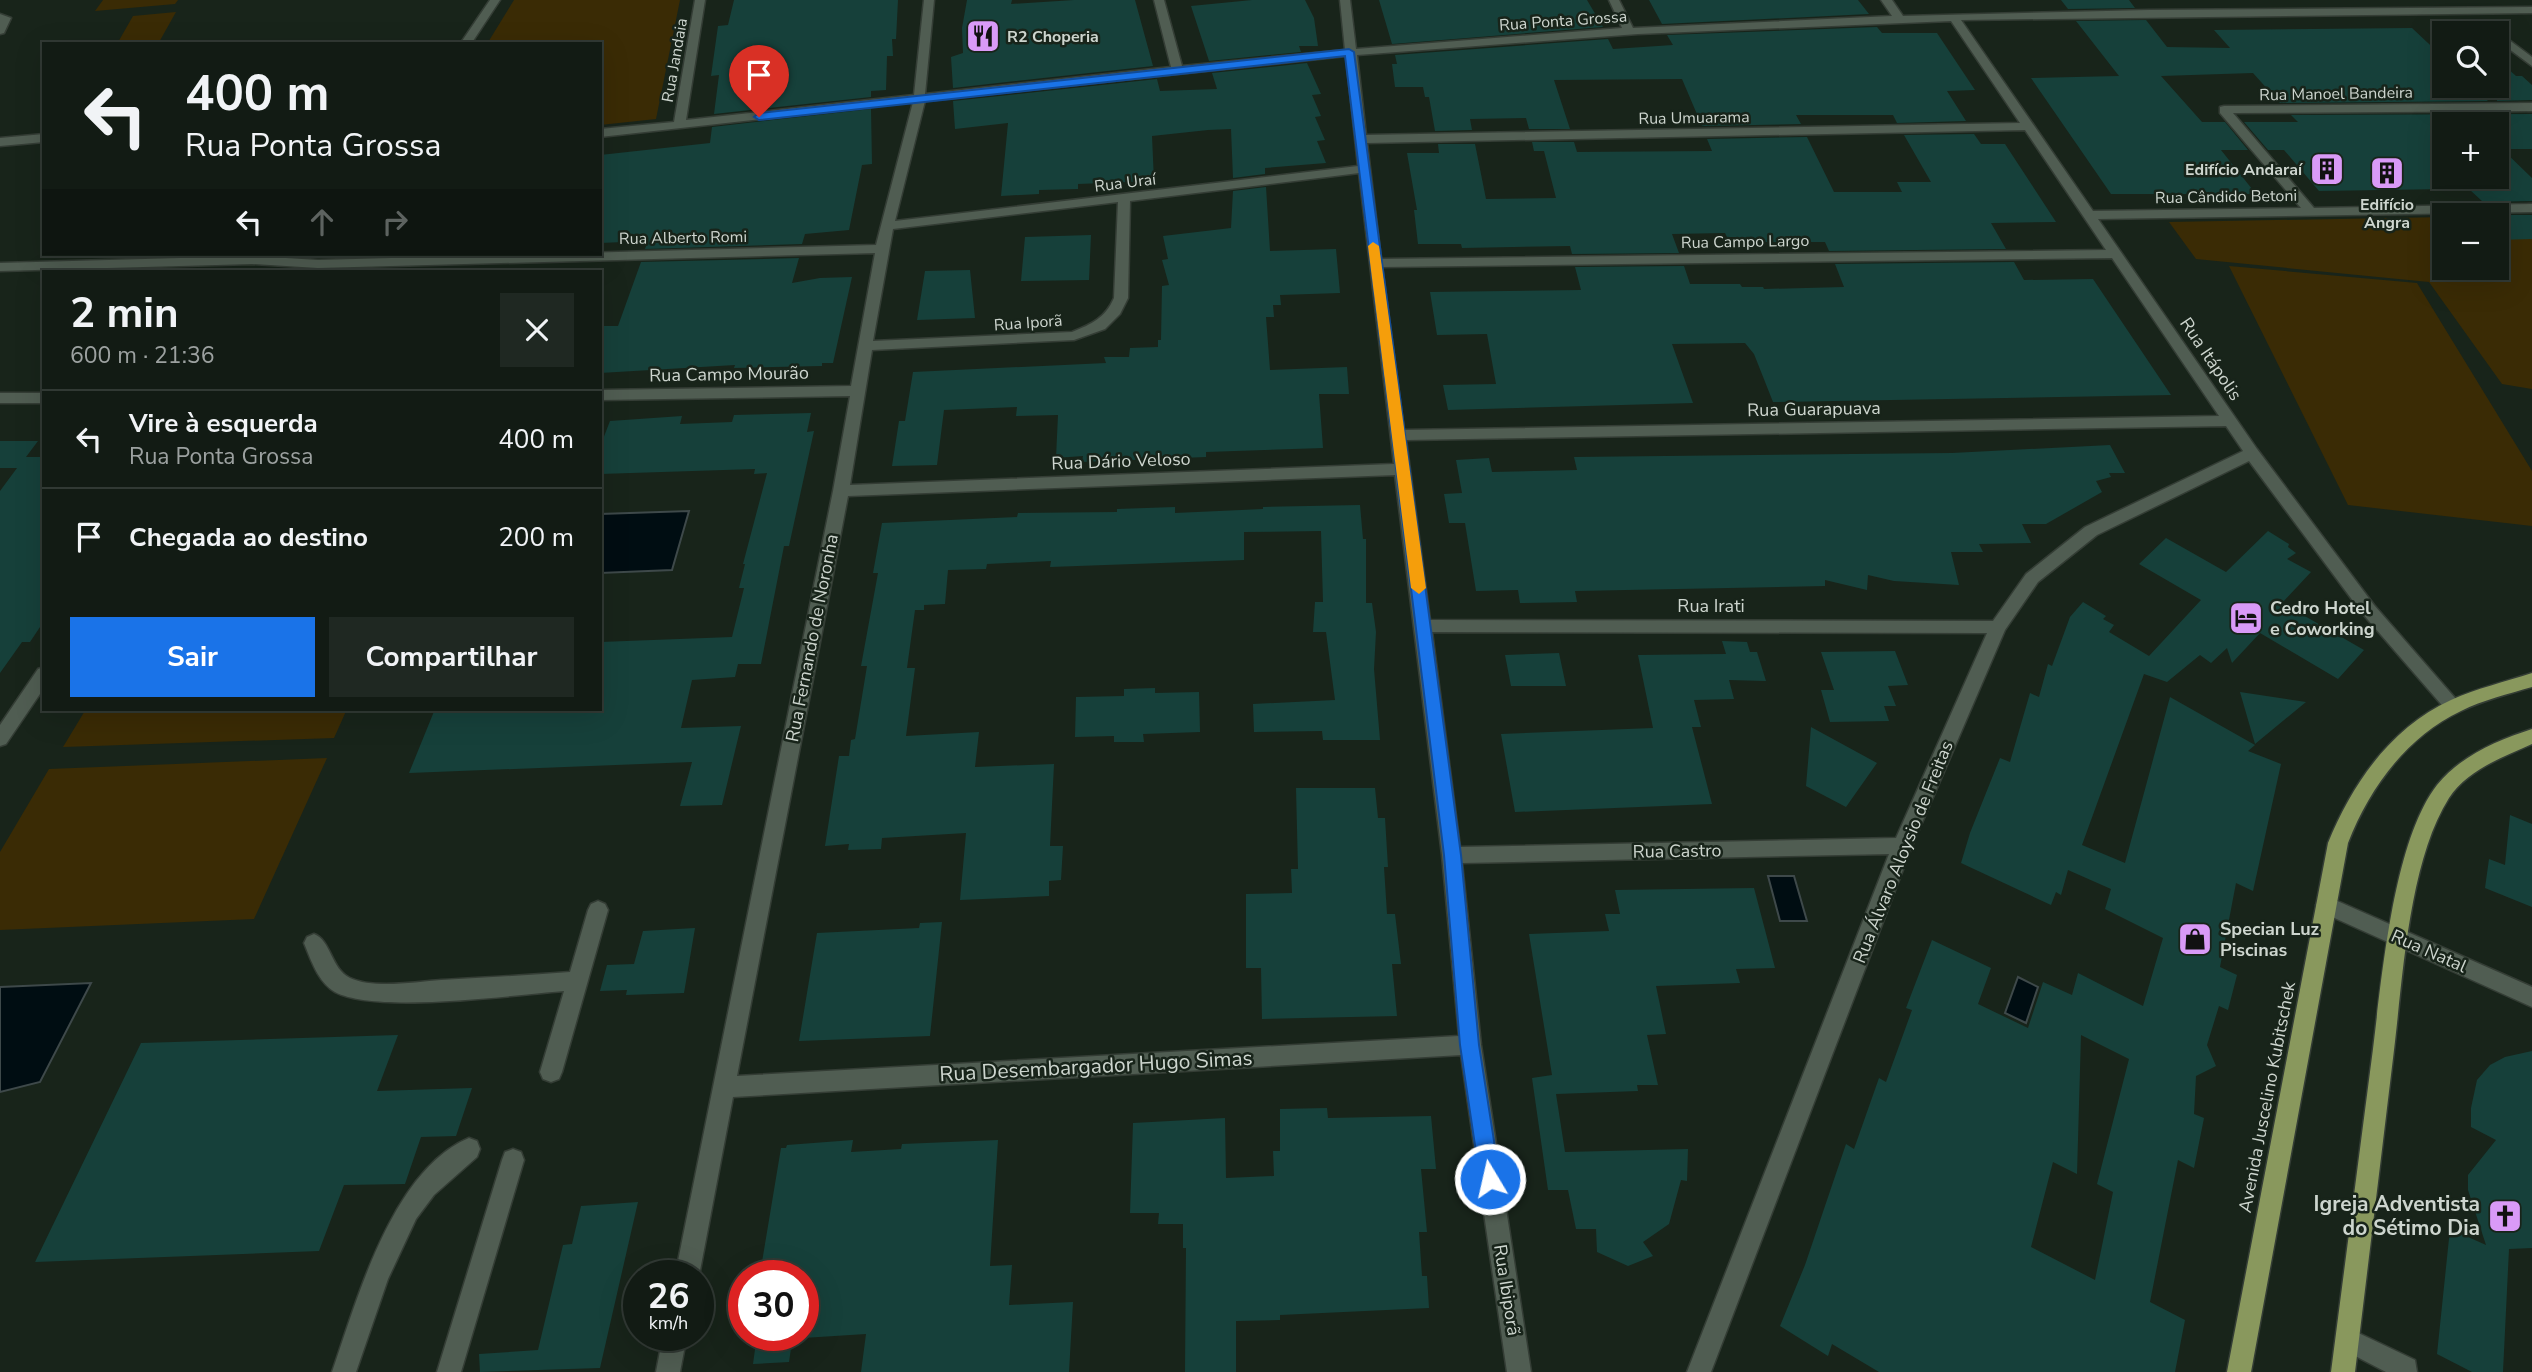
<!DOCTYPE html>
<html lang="pt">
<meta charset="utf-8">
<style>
body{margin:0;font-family:"Nunito Sans",sans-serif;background:#1f2822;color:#f1f3f6;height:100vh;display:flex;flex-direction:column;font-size:26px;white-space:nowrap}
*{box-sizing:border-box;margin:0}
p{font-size:23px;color:#9ca1a0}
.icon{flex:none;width:38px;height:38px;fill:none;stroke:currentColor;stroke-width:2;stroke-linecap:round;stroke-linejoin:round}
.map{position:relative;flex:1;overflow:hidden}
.panel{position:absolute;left:42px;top:270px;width:560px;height:441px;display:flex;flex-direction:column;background:#121b14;border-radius:0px;box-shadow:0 7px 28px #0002,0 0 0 2px #313934}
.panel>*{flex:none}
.banner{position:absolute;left:42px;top:42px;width:560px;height:214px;border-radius:0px;box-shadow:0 7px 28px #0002,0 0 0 2px #313934;background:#121b14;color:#f1f3f6;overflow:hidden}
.buttons{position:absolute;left:2432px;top:21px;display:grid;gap:14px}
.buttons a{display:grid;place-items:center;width:77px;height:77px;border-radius:0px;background:#121b14;box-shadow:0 7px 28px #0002,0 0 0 2px #313934;font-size:35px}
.speed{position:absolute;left:623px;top:1260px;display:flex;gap:14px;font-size:35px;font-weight:700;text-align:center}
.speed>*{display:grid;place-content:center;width:91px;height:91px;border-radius:50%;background:#121b14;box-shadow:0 7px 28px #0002,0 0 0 2px #313934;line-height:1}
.speed small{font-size:18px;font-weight:400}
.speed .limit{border:10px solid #d22;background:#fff;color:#111}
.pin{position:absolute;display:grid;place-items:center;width:60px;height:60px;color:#fff;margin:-72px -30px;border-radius:50% 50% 50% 0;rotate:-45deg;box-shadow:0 0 7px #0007}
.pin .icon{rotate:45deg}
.me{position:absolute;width:77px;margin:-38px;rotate:351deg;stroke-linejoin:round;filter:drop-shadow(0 0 5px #0008)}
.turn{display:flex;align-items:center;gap:24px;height:147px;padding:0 28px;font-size:32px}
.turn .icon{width:91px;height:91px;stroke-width:2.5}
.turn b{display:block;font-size:49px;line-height:60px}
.lanes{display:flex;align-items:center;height:66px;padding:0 28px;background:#0003;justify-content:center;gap:35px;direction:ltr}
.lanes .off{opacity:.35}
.round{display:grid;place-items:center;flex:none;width:74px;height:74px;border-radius:0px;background:#1f2822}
.overview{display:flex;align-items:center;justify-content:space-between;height:119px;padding:0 28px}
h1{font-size:42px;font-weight:700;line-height:52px}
.cta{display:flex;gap:14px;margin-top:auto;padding:14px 28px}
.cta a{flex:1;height:80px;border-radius:0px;background:#1a73e8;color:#fff;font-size:28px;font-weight:700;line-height:80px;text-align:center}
.cta a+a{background:#1f2822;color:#f1f3f6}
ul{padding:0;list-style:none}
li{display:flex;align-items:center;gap:21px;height:98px;padding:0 28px;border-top:2px solid #313934}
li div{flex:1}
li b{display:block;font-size:26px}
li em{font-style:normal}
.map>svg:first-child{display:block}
.green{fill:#3a2b05}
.water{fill:#000d12;stroke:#3e494a;stroke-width:2}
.building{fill:#16403a;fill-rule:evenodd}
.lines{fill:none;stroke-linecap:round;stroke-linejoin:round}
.minor-casing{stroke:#343d35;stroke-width:3}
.major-casing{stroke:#343d35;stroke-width:3}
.minor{fill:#505d52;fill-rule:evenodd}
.major{fill:#89985d;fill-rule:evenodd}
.route{fill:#1a73e8;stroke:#114b97;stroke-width:2}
.slow{fill:#f59e0b}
.labels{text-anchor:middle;stroke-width:5;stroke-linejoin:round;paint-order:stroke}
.far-street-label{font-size:16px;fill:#cdd5ce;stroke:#18241a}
.far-poi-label{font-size:16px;font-weight:bold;fill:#cdd5ce;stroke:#18241a;text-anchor:start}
.street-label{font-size:18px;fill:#cdd5ce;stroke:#18241a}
.poi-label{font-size:18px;font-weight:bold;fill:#cdd5ce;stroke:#18241a;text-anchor:start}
.near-street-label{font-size:21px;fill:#cdd5ce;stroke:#18241a}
.near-poi-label{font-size:21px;font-weight:bold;fill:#cdd5ce;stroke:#18241a;text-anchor:end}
</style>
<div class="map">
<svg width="2532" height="1372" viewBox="0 0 2532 1372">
<rect width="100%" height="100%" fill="#18241a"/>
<path class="green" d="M103,0H178L175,4L95,11Z
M514,0H680L656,119L600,125V44H487Z
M176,12L158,44H117L133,16Z
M2532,215V389L2502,384L2429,282L2196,259L2169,222L2445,217V268H2497V216Z
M2229,266L2417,283L2532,471V526L2348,505Z
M86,709H347L334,738L63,747Z
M327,758L254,919L0,930V852L49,769Z"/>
<path class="water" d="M689,511L672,570L600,573V514Z
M1768,876H1794L1807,921H1780Z
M2018,977L2038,987L2026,1023L2005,1013Z
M91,983L40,1082L0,1092V987Z"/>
<path class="building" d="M734,0H898L896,39H892L893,56H887L886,90L871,91V97L714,114L719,75L711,76L718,26L728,25Z
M967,0H1012L1011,4L1074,0H1135L1153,66L953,88L951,57L963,53L962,28Z
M1252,0H1305L1314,18L1318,46H1299L1301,52L1209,61L1191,6Z
M1379,0H1587L1603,27L1392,44Z
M1649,0H1858L1869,14L1662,24Z
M2061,0H2129L2135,8L2068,9Z
M2146,20L2167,47L2230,48L2214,30L2412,28L2445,59V86H2472L2488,101L2280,103L2253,73L2161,76L2202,122H2225L2248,150H2221L2256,194H2111L2031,78L2119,76L2076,21Z
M1877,27L1882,33H1937L1975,90L1947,91L1966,121L1897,123L1893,115H1796L1801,124L1702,126L1682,79L1554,80L1570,129H1529L1526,118L1470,119L1472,130L1435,131L1429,97H1425L1423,87H1395L1392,64H1397L1395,55L1608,39L1613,49L1673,45L1667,35Z
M2497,59L2516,76H2522L2532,85V100L2497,101Z
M1307,63L1321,94L1312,95L1321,116L1315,117L1325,140L1317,141L1326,163L1265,168V174L1233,178L1231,129L1208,130L1152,136L1154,181L1078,184V189L1039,190V194L1001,196L1008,123L955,129L953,101L1157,79L1160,91L1217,89L1212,73Z
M871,109L872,164L862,165L849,230L805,234L802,244L645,249L648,241L600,243V155L710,143L712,127Z
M2532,114V149H2502L2532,178V201L2483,202L2456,177H2497V124H2445V189L2319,191L2284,150H2268L2244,122H2298L2291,115Z
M1974,134L1981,144H2005L2056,222L1991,223L2006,249L1829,251L1825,242H1737L1735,237H1727L1725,233L1672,234L1679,253L1572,254L1570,246L1462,248L1461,244H1418L1414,210H1417L1407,153H1439L1438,144H1475L1486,199L1556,198L1544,151H1534L1532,142H1574L1577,152L1712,151L1707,139L1807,137L1834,192H1902L1897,182H1931L1904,135Z
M1266,187L1270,251L1336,249L1340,293L1280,295L1281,305H1273L1274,317H1266L1270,370L1347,367L1349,394H1319L1323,448L1206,452V457L1082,462L1083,456L1056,458L1058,415L1016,416L1017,407L944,410L937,465L892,466L899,421H905L913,372L1106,363L1104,357H1129L1130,348L1158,347V340H1161L1162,286L1169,285L1162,260L1168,259L1163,236L1231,228L1233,191Z
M2496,215H2532V239L2497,240Z
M1091,235L1089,280L1021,281L1025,237Z
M799,258L792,283L820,278L852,277L833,363H822V366L734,368L735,365L600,373V326H618L641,262Z
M2014,262L2024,280L2093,279L2171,395L1773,402L1754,354L1745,343L1672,344L1693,403L1448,410L1443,385L1496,384L1487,334L1437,335L1430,292L1581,290L1575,267L1684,266L1690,284H1740L1742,287H1763L1764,289L1844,287L1835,264Z
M970,270L975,318L917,320L925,271Z
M811,413L807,432L814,431L789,546H784L761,664H738L735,677L692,680L681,728L741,726L722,805L680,806L692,762L409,773L435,709H600V642L732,637L744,588H739L745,564H743L767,473L754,474L755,469L600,474V447L610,421L682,416L680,424L732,422L734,415Z
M0,441H38L26,457H44V621L30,642H22L0,673V491L17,468H0Z
M2110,445L2125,473H2109L2111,477L2096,481L2102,492L2046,524H2022L2031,543L1979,544L1983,552H1951L1959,585L1894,581L1868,575L1867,590L1825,580V586L1575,591L1577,602L1520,603L1518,590L1476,591L1465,523H1449L1444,494L1462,493L1456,460L1489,458L1492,472L1577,470L1574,457L1952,453Z
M1360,505L1363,539H1366V603H1372L1376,632L1374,669L1380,740H1323L1322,731L1254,732L1253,704L1335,700L1326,632H1313L1315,602H1323L1321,531L1244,532V560L1050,567L1051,561L987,564L986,569L948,570L945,604L924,605V610H915L907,668H915L906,736L979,732L975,767L1054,764L1050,846H1063L1061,880L1049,881V896L960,900L966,833L882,838L881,849L848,850L849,844L825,846L839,756H849L851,740L855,739L867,666H861L878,573H873L882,523L1017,517L1018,513L1117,512V509L1175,507V513L1263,509V507Z
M2268,531L2289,544L2288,547L2296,553L2287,559L2311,572L2282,603L2364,650L2338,679L2260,633L2232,663L2227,648L2211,663L2200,655L2167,682L2144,674L2082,845L2125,863L2170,697L2255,745L2248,751L2281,764L2253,891L2236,883L2220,967L2237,975L2228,1010L2219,1006L2207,1045L2216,1066L2196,1076L2194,1114L2204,1118L2194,1168L2178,1160L2150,1302L2185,1320L2175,1372H1879L1832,1344L1828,1356L1780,1326L1805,1265L1846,1144L1854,1149L1879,1078L1886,1082L1912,1010L1906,1008L1932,940L1991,968L1978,1004L2028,1028L2043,982L2072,995L2078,973L2143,1006L2163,938L2105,909L2111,889L2068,870L2061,895L2056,892L2051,905L1961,863L1970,833L2000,758L2010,762L2030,693L2039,697L2048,664L2052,666L2070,617L2083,602L2106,616L2103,619L2114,625L2109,632L2149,656L2201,600L2139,564L2166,538L2226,572ZM2081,1035L2129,1059L2097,1184L2113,1192L2095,1280L2031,1247L2053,1162L2077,1174Z
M1722,641L1747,642L1750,652H1757L1766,681L1729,680L1734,699L1694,700L1701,727H1692L1712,804L1515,812L1501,734L1653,728L1638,655L1726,654Z
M1895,651L1908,685L1888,686L1896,706H1884L1889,721L1830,722L1821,690H1834L1821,652Z
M1559,653L1566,686H1511L1505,655Z
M1155,688V693L1199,692L1200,732L1143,734L1144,742H1114V736L1075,737L1076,697L1124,696V689Z
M2240,692L2306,702L2255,744Z
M1811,727L1877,763L1846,807L1806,786Z
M1296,788H1375L1378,818H1385L1388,867H1384L1387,914H1395L1401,964H1392L1397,1016L1262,1019L1261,968H1246V894L1292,893L1291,869H1298Z
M2510,815L2532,824V907L2485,888L2489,859L2505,865Z
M1754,888L1775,968L1736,969L1740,983L1656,986L1666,1034L1647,1035L1658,1085H1637L1638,1091L1556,1094L1565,1152L1688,1149L1687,1181L1681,1180L1669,1224L1643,1242L1653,1256L1628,1266L1597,1252L1596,1229H1576L1568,1190H1548L1532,1078L1552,1075L1529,934L1609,931L1605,914H1620L1615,890Z
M942,922L930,1036L799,1041L817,933L919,928L920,923Z
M695,928L684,993L626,995L627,990L600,991L607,965L634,964L643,931Z
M398,1035L377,1091L472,1088L456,1136L421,1137L405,1184L344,1185L319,1251L35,1262L141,1043Z
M2532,1051V1248L2509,1249L2503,1372H2472L2437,1354L2450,1229L2486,1245L2468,1190V1175L2496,1140L2471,1127V1108L2477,1080L2490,1065L2505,1057Z
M1327,1108L1328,1118L1431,1116L1436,1169H1421L1427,1232H1419L1422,1276H1427L1429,1308L1280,1315V1320L1236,1321V1372H1185L1186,1248H1183V1224H1158L1159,1213H1130L1133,1123L1225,1118L1226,1178L1274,1176L1273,1151H1280V1109Z
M853,1140L851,1152L901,1149L902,1144L998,1140L990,1266L1012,1265L1009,1305L1073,1302L1069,1372H861L866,1334L803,1338V1276H767L769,1262H762L781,1148H786L787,1145Z
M638,1202L600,1368L480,1372L479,1354L538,1350L563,1245L572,1244L581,1206Z
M757,1335H793L789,1362L753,1364Z"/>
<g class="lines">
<g class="minor-casing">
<path id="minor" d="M490,0H500L471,44H460Z
M695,0H705L686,120L914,95L924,0H934L925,94L1171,67L1154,0H1164L1182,66L1345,50L1340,0H1350L1356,49L1622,28L1609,0H1619L1633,28L1892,16L1881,0H1892L1903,16L2149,10L2532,7V13L1961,20L2093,211L2301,208L2220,113V107L2224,106L2532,103V111L2233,113L2314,208L2532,204V212L2098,219L2257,449L2374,605L2462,706L2459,711H2447L2362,613L2249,461L2097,535L2038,582L2005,630L1912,846L1711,1372H1687L1889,854L1462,863L1481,1045L1531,1372H1507L1461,1055L733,1097L699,1276H675L833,491L850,396L600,400V390L851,386L875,253L318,268L252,264L0,271V263L252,256L318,260L876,245L913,102L600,137V129L674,122ZM1951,21L2020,123L1366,135L1357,55L1638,34ZM1346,56L1358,166L895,221L925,101ZM2025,130L2106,250L1381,259L1367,143ZM1359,173L1394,464L850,485L872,350L1074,340L1105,329L1120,314L1128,298L1130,201ZM1118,202L1114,298C1105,318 1092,324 1072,332L873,341L893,229ZM2112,258L2219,416L1404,430L1382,267ZM2226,426L2243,451L2085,527L2026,574L1993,621L1430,620L1406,440ZM1395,475L1442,855L1459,1036L737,1076L848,496ZM1432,632L1987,633L1896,838L1460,847Z
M0,14L11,18L4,33L0,34Z
M2497,31L2532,57V66L2497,40V33H2492Z
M44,134V142L0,146V138Z
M0,393H44V403H0Z
M44,667V688L6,744L0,746V725L38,669Z
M2326,896L2532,987V1007L2319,911L2316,905L2319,899Z
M598,901L605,904L608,910L562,1072L559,1079L551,1082L543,1079L540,1072L564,991C513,995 376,1014 335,992C318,982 311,960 304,943L307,937L314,934C331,940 331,969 350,978C373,989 416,982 441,980C484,978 527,975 570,972L588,910L591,904Z
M469,1138L477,1141L480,1149L477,1157L434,1195L416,1219L388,1279L356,1372H332C357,1300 392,1170 469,1138Z
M513,1149L521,1152L524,1160L461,1372H437L502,1160L505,1152Z
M2348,1328L2415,1360L2417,1372H2386L2340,1348L2336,1340L2340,1332Z
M663,1335H687L680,1372H656Z"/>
</g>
<g class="major-casing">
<path id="major" d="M2532,673V687C2508,694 2483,700 2461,711C2406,737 2369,789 2348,843L2251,1372H2227L2328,843C2352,784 2391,727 2451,700C2477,688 2505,682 2532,673Z
M2532,729V744C2503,757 2467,770 2449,798C2409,861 2403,976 2394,1050C2381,1158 2368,1265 2355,1372H2331C2344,1272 2357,1172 2370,1072C2381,994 2390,846 2437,785C2460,756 2498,740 2532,729Z"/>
</g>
<use href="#minor" class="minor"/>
<use href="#major" class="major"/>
</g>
<path class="route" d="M1349,49L1354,52L1461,855L1479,1045L1500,1179L1497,1186L1490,1189L1483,1186L1480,1179L1460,1045L1444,855L1345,56L759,120L754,117L759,113Z"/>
<path class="slow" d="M1373,242L1379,246L1426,588L1419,594L1411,588L1368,246Z"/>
<defs>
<g id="restaurant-square" transform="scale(1.75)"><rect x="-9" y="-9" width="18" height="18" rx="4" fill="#d99af7" stroke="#18241a"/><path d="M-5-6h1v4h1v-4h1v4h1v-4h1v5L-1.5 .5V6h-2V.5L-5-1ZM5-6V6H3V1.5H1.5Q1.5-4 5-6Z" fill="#111"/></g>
<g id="building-square" transform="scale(1.75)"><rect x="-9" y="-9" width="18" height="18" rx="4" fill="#d99af7" stroke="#18241a"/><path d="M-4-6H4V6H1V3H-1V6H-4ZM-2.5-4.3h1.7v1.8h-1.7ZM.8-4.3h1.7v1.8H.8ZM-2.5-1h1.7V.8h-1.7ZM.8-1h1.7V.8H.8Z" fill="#111"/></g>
<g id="hotel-square" transform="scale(1.75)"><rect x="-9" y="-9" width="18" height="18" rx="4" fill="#d99af7" stroke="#18241a"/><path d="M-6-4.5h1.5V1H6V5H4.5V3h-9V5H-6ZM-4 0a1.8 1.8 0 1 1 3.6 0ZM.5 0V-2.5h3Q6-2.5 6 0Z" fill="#111"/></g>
<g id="shop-square" transform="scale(1.75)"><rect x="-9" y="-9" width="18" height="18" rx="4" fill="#d99af7" stroke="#18241a"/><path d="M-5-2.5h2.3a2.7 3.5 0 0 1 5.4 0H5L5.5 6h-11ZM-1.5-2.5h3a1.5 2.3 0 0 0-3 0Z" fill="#111"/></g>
<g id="church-square" transform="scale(1.75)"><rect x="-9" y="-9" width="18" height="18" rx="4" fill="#d99af7" stroke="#18241a"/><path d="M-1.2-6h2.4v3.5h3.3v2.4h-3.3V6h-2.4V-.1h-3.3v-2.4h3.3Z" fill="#111"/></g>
</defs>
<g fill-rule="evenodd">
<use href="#restaurant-square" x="983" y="36"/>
<use href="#building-square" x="2327" y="169"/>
<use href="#building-square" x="2387" y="173"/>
<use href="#hotel-square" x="2246" y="618"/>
<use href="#shop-square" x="2195" y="939"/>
<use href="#church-square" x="2505" y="1216"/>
</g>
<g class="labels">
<g class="far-street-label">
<text transform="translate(1563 20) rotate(-4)" y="6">Rua Ponta Grossa</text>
<text transform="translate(674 60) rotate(-80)" y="6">Rua Jandaia</text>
<text transform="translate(2336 93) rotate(-1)" y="6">Rua Manoel Bandeira</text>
<text transform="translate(1694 117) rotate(-1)" y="6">Rua Umuarama</text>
<text transform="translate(1125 182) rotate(-7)" y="6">Rua Uraí</text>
<text transform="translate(2226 196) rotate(-1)" y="6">Rua Cândido Betoni</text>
<text transform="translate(683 237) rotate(-1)" y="6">Rua Alberto Romi</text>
<text transform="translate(1745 241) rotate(-1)" y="6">Rua Campo Largo</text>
<text transform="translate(1028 322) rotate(-4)" y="6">Rua Iporã</text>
</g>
<g class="far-poi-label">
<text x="1007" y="42">R2 Choperia</text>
<text x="2302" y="175" text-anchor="end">Edifício Andaraí</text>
<text x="2387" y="210" text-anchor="middle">Edifício<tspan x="2387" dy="18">Angra</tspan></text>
</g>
<g class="street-label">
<text transform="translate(2211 359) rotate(56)" y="6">Rua Itápolis</text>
<text transform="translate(729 374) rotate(-1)" y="6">Rua Campo Mourão</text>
<text transform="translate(1814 409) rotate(-1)" y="6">Rua Guarapuava</text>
<text transform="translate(1121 461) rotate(-2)" y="6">Rua Dário Veloso</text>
<text x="1711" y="612">Rua Irati</text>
<text transform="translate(812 638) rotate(-79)" y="6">Rua Fernando de Noronha</text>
<text transform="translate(1677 851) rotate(-1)" y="6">Rua Castro</text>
<text transform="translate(1903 852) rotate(-68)" y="6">Rua Álvaro Aloysio de Freitas</text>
<text transform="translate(2429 951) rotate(24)" y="6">Rua Natal</text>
<text transform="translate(2267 1097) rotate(-79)" y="6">Avenida Juscelino Kubitschek</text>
<text transform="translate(1507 1290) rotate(81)" y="6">Rua Ibiporã</text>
</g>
<g class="poi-label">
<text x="2270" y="614">Cedro Hotel<tspan x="2270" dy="21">e Coworking</tspan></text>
<text x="2220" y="935">Specian Luz<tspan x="2220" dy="21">Piscinas</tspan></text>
</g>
<g class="near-street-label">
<text transform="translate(1096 1066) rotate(-3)" y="7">Rua Desembargador Hugo Simas</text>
</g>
<g class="near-poi-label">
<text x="2480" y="1211">Igreja Adventista<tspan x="2480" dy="24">do Sétimo Dia</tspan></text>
</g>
</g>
</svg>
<div class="buttons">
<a><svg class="icon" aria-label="search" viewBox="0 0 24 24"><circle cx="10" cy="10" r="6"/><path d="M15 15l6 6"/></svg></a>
<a>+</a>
<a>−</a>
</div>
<div class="speed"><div>26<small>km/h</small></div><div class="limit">30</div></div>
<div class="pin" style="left:759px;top:117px;background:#d93025"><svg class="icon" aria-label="arrive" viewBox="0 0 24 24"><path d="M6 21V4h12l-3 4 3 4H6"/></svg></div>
<svg class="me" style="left:1490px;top:1179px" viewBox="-20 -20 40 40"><circle r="17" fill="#1a73e8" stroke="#fff" stroke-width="3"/><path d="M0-11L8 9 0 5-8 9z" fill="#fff"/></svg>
<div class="banner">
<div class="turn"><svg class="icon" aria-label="left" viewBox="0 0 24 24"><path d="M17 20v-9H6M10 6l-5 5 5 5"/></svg><div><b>400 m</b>Rua Ponta Grossa</div></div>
<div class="lanes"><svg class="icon" aria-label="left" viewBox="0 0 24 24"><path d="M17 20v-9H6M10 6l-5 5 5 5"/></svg><svg class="icon off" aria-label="ahead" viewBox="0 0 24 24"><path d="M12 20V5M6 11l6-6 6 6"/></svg><svg class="icon off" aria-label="right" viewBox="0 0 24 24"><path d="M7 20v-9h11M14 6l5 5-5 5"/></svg></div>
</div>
<section class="panel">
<div class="overview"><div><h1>2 min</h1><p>600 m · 21:36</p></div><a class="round"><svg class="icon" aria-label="close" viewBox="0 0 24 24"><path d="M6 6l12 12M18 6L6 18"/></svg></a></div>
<ul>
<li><svg class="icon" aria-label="left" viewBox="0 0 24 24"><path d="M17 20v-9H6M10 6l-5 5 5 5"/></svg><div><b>Vire à esquerda</b><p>Rua Ponta Grossa</p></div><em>400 m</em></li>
<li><svg class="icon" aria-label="arrive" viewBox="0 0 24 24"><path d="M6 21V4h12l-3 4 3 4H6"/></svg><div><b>Chegada ao destino</b></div><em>200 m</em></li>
</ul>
<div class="cta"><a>Sair</a><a>Compartilhar</a></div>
</section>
</div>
